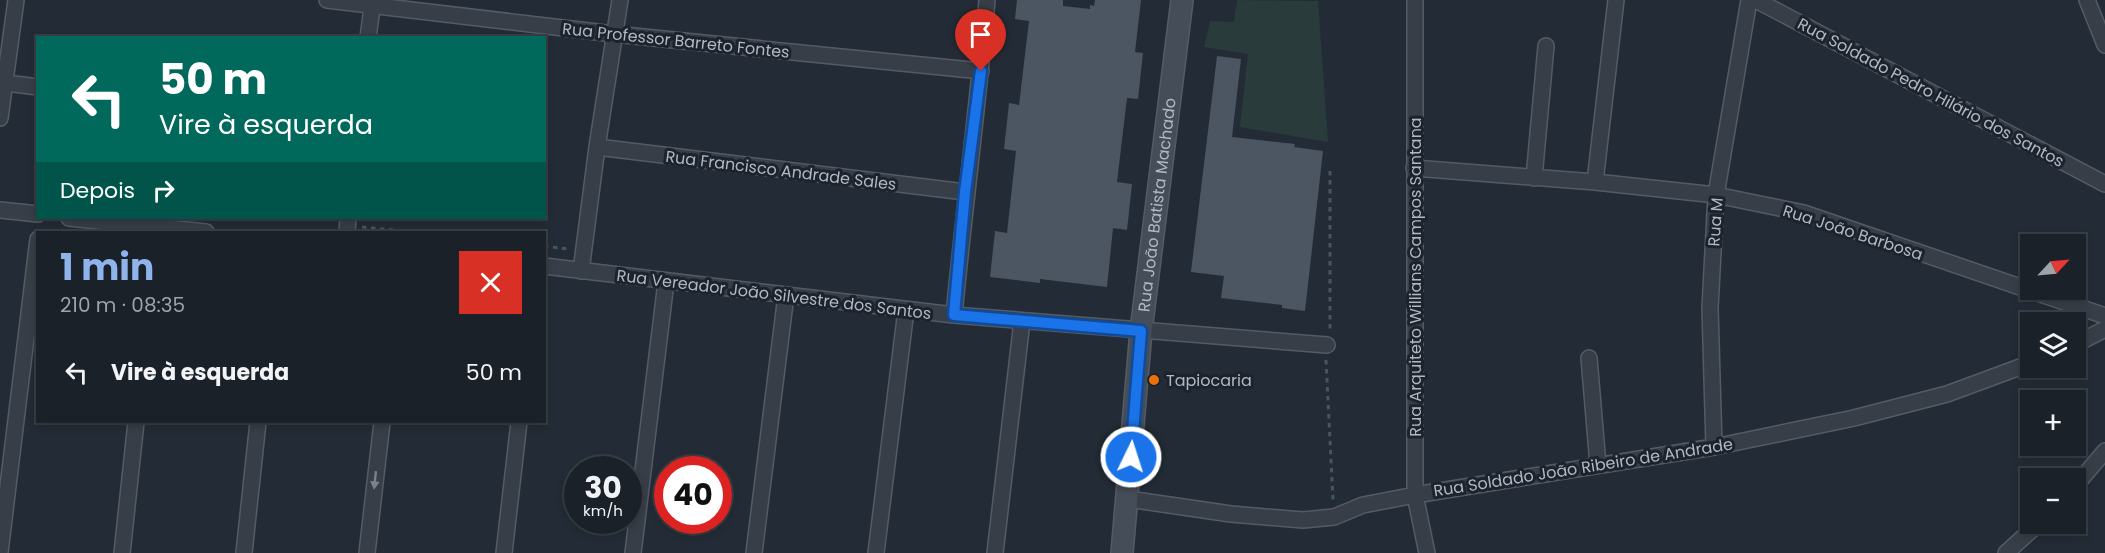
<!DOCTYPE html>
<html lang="pt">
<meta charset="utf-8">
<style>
body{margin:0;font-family:Poppins,sans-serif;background:#232930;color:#f1f3f6;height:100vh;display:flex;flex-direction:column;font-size:22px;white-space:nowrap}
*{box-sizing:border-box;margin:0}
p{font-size:20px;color:#9fa3a8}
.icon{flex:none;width:33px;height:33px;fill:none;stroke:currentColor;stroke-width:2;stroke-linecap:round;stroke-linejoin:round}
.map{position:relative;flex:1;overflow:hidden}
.panel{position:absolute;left:36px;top:231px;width:510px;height:192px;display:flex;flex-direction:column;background:#1a2128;border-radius:0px;box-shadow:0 3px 9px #0003,0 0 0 2px #383e45}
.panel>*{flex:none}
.hud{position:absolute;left:36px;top:36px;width:510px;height:183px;border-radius:0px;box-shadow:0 3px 9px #0003,0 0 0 2px #383e45;background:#00695c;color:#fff;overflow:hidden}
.needle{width:39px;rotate:64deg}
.fabs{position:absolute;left:2020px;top:234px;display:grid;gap:12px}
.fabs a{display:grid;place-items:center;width:66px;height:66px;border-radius:0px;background:#1a2128;box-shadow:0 3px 9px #0003,0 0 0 2px #383e45;font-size:30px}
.speed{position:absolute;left:564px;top:456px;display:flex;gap:12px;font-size:30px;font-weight:700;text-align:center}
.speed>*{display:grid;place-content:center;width:78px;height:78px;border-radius:50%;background:#1a2128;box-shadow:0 3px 9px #0003,0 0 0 2px #383e45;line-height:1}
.speed small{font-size:15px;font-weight:400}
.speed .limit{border:9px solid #d22;background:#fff;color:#111}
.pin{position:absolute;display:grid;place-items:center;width:51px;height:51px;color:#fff;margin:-62px -26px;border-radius:50% 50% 50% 0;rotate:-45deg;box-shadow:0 0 6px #0007}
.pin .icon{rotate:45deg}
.me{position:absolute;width:66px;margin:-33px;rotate:4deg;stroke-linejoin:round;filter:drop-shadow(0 0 4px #0008)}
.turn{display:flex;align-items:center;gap:21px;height:126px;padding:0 24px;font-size:27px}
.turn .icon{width:78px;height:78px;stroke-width:2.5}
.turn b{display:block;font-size:42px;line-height:51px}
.then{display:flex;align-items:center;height:57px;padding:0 24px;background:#0003;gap:12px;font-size:22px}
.round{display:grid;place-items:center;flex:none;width:63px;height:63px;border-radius:0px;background:#232930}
.headline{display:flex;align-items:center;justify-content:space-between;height:102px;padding:0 24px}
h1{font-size:36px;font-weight:700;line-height:45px;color:#8fb3eb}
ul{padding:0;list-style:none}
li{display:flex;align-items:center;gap:18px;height:78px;padding:0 24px}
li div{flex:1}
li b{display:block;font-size:22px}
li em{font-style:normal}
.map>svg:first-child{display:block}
.green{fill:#293b3b}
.building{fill:#4c5662}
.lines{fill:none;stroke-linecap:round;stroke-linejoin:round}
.street-casing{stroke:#555b65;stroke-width:18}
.secondary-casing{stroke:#555b65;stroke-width:24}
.path{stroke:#475759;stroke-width:3;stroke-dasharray:4.5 4.5;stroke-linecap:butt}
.street{stroke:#373e47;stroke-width:15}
.secondary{stroke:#454d59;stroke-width:21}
.oneway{fill:#7b818b}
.route-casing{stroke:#114b97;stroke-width:15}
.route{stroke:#1a73e8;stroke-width:10}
.food-dot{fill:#e8710a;stroke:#1c232c;stroke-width:2}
.labels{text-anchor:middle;stroke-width:6;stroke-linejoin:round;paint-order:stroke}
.street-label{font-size:16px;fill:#b2b8c3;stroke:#1c232c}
.poi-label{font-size:16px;fill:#b2b8c3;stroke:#1c232c;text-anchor:start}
</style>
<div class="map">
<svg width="2105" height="553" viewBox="0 0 2105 553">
<rect width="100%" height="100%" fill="#232c36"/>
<path class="green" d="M1237,0L1318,1L1328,142L1240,127L1248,54L1204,47L1210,21L1234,22Z"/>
<path class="building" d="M1017,0H1063V6L1090,9V5L1094,6L1095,0H1141L1135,52L1143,53L1138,99L1127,98L1117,182L1132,184L1127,230L1113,228L1107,287L1040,279V283L990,277L995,231L1007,233L1016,151L1004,149L1009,103L1019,105L1029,21L1015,19Z
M1217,56L1241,59L1232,137L1295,144L1294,147L1323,151L1305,311L1282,308V305L1221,298L1224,276L1191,272Z"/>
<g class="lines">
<g class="street-casing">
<path id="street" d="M327,0L614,34L981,71
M1415,0V495L1427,553
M1756,0L2105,184
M2087,0L2105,45
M368,38L373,0
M6,83L38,87
M0,118L16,0
M597,147L965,192
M1414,168L1595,182L1716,195L1804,213L2105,316
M1534,178L1546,46
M1595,182L1616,0
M0,210L38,214
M69,218L206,232
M347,232L348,218
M544,266L954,315L1327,345
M581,271L597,147L620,0
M954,315C964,210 978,105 987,0
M2076,344L2105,329
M1589,358L1598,465
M1714,447L1710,308L1716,195L1749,0
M2076,485L2105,451
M1128,499L1231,514L1303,520L1334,517L1363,505L1415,495L1714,447L1854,418L1947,394L2031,363
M0,552L38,239
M122,553L136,422
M244,553L258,422
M367,553L382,422
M504,553L519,422
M633,553L666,282
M754,553L786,295
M876,553L906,310
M995,553L1022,321
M2006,553L2038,524"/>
</g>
<g class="secondary-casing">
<g id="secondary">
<path id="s1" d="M1122,553L1141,331L1182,0"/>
</g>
</g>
<path class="path" d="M1330,171V330
M362,227L414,232
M544,246L568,249V247
M1326,360L1333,500"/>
<use href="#street" class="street"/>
<use href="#secondary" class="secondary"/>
</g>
<defs><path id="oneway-solid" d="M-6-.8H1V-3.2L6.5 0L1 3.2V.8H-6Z" transform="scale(1.5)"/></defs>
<use class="oneway" href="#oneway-solid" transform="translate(375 480) rotate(96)"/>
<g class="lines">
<g class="route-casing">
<path id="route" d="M981,71L965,192L954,315L1141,331L1131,457"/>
</g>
<use href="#route" class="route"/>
</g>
<circle class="food-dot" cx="1154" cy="380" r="6"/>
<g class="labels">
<g class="street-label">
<text transform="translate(676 40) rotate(6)" y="6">Rua Professor Barreto Fontes</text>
<text transform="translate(1931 92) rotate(28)" y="6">Rua Soldado Pedro Hilário dos Santos</text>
<text transform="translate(781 170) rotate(7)" y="6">Rua Francisco Andrade Sales</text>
<text dy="6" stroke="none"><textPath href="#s1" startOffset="350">Rua João Batista Machado</textPath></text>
<text transform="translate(1715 222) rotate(-86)" y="6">Rua M</text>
<text transform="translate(1853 232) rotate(18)" y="6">Rua João Barbosa</text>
<text transform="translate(1415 277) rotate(-90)" y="6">Rua Arquiteto Willians Campos Santana</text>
<text transform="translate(774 294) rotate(7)" y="6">Rua Vereador João Silvestre dos Santos</text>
<text transform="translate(1583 467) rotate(-9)" y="6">Rua Soldado João Ribeiro de Andrade</text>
</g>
<g class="poi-label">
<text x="1166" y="386">Tapiocaria</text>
</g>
</g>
</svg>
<div class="fabs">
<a><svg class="needle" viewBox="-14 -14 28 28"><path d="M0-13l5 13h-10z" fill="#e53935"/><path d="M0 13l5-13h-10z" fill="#9fa3a8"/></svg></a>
<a><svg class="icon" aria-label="layers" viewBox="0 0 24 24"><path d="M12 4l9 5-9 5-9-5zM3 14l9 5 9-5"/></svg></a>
<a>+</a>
<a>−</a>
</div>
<div class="speed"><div>30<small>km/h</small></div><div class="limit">40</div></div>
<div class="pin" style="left:981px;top:71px;background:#d93025"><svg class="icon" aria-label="arrive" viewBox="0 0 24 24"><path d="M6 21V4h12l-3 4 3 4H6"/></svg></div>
<svg class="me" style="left:1131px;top:457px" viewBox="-20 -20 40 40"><circle r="17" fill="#1a73e8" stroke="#fff" stroke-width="3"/><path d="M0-11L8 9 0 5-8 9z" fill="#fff"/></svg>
<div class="hud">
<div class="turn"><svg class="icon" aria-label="left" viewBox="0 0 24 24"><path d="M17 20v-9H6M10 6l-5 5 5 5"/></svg><div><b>50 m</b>Vire à esquerda</div></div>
<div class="then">Depois<svg class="icon" aria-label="right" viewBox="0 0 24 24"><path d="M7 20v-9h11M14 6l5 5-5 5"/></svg></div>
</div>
<section class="panel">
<div class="headline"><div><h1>1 min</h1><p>210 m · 08:35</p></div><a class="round" style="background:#d93025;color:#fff"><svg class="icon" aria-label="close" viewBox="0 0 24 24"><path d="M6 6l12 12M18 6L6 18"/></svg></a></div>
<ul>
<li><svg class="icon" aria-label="left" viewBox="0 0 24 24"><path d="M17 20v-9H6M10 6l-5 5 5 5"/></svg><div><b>Vire à esquerda</b></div><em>50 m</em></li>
</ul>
</section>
</div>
